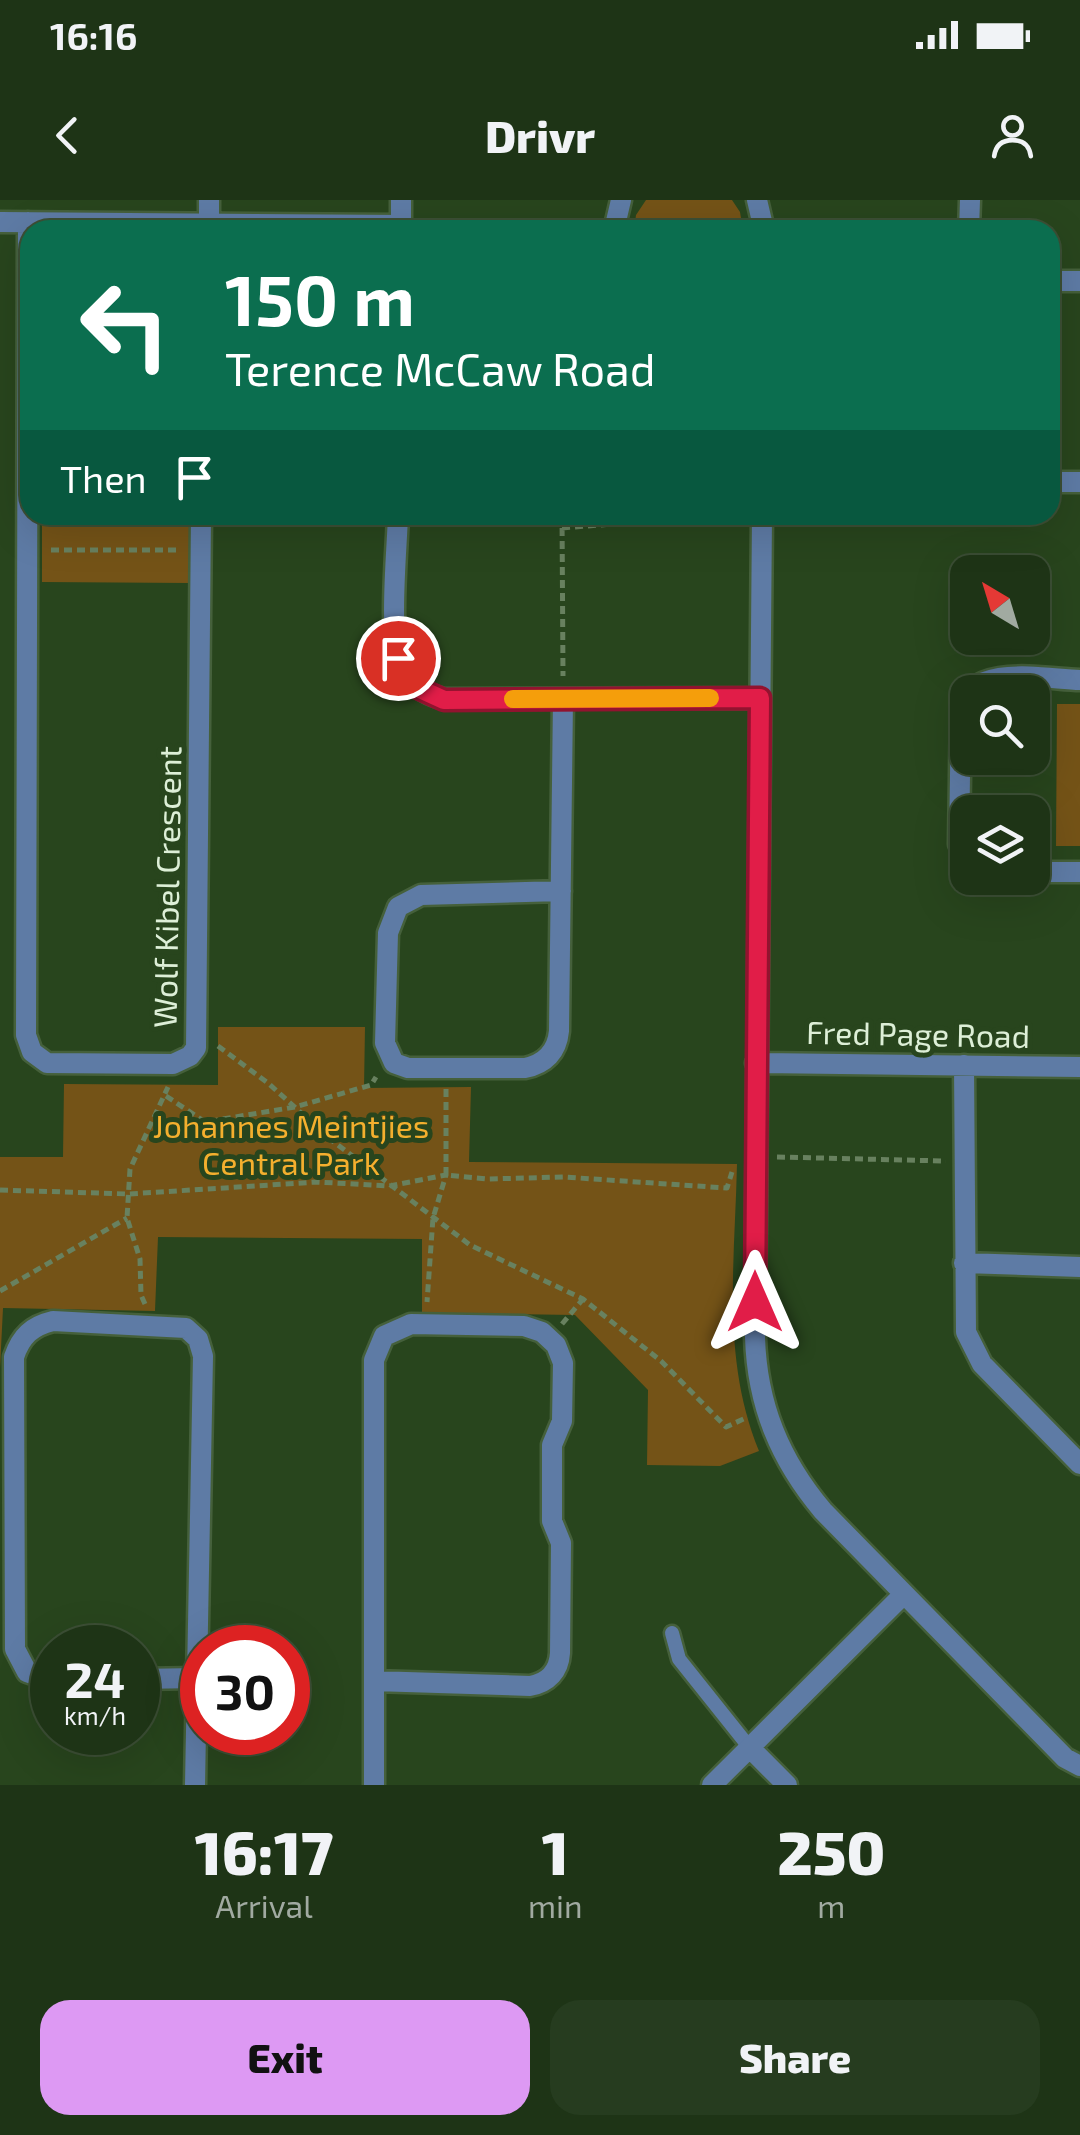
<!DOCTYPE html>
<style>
body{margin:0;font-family:"Exo 2",sans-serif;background:#263c1f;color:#f1f3f6;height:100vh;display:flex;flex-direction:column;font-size:38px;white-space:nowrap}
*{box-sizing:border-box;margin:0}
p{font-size:32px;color:#a1aaa1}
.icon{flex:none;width:55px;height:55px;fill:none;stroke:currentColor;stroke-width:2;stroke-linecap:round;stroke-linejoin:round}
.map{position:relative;height:1585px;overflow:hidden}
.drawer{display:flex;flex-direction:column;background:#1e3416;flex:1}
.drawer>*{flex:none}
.banner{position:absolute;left:20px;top:20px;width:1040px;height:305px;border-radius:30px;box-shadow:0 10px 40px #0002,0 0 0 2px #3c4f35;background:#0b6e4f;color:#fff;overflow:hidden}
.needle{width:65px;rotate:322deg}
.buttons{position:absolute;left:950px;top:355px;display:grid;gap:20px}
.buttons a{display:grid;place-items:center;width:100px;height:100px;border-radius:20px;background:#1e3416;box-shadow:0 10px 40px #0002,0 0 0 2px #3c4f35;font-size:50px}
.speed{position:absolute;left:30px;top:1425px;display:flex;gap:20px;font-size:50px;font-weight:700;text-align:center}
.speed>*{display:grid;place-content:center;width:130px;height:130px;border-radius:50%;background:#1e3416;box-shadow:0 10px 40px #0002,0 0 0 2px #3c4f35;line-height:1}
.speed small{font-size:25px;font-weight:400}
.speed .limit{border:15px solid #d22;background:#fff;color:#111}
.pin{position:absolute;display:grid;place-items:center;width:85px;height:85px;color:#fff;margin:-42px;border:5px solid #fff;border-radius:50%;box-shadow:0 2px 10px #0007}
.me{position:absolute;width:110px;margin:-55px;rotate:0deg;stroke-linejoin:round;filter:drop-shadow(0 0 8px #0008)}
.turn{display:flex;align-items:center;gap:35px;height:210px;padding:0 40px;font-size:45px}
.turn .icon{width:130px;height:130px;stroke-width:2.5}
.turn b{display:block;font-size:70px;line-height:85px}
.then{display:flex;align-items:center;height:95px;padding:0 40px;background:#0003;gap:20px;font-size:38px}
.eta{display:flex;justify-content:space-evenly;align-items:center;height:170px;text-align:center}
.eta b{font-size:60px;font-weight:800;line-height:70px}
.button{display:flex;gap:20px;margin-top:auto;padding:20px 40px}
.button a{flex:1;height:115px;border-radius:30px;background:#dd99f3;color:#111;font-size:40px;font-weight:800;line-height:115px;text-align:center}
.button a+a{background:#263c1f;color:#f1f3f6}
.status{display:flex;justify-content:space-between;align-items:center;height:70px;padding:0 50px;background:#1e3416;direction:ltr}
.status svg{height:28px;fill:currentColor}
header{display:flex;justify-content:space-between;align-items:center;height:130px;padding:0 40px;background:#1e3416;font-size:45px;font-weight:800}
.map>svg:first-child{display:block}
.green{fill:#745317}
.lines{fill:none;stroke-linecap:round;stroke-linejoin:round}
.lane-casing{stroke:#45603b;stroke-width:19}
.street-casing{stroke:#45603b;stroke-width:25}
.path{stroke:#68815f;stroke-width:5;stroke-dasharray:8 5;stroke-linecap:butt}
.lane{stroke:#5e7ba5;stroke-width:14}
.street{stroke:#5e7ba5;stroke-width:20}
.route-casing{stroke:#92132f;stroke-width:25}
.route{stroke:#e11d48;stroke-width:18}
.slow{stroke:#f59e0b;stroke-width:18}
.labels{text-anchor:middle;stroke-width:10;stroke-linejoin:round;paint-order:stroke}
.street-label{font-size:32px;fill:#ddefd7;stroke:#28451d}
.park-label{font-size:32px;fill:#f4af2e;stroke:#28451d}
</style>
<div class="status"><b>16:16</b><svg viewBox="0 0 49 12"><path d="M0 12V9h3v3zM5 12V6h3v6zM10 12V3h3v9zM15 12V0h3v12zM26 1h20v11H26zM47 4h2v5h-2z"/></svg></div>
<header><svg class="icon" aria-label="back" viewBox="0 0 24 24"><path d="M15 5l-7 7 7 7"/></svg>Drivr<svg class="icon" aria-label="person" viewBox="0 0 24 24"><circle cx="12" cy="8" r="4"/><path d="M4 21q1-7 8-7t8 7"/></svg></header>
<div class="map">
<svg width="1080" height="1585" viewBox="0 0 1080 1585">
<rect width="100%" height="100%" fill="#28451d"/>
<path class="green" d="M646,0H732L740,12L743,30H634L636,15Z
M61,315H190L189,383L42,382V318Z
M1057,504H1080V646H1056Z
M218,827H365L364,888L471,887L469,962L737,964C735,1062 721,1158 759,1251L720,1266L647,1265L648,1190L575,1115L422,1113V1039L158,1037L155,1111L3,1108L0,1168V957H63L64,884L218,885Z"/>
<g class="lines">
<g class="lane-casing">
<path id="lane" d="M672,1433L679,1459L750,1548"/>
</g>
<g class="street-casing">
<path id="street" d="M757,0L764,30
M0,22L401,25
M28,22L26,835L32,852L47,863L173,864L190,856L196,848L201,315
M209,23V0
M401,30V0
M614,30L621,0
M969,30L970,0
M1050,81H1080
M1050,282H1080
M398,315C397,350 388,438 401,467C410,485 425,494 444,499L760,498
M762,315L755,1137C757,1205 780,1260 823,1311L1065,1558L1080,1566
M968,663L959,644L961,507C974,463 1044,479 1080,480
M1032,672H1080
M561,691L421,695L398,707L388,733L385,843L394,863L408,868H525C545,864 557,852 559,831C560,720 562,610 563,499
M756,863L1080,867
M964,865L966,1132L982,1164L1080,1264
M964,1063L1080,1067
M138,1479L197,1478
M52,1481L27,1472L15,1449L14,1157C21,1136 32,1126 53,1121L186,1128L198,1139L203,1156L195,1585
M374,1481L530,1486C548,1483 559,1471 560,1453L561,1343L552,1321V1245L562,1221L563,1163L556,1145L542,1132L524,1126L411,1124L384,1136L374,1160V1585
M750,1548L787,1585
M712,1585L904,1394"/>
</g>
<path class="path" d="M562,315L563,476
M562,328L725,315
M51,350H180
M218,846L268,883L330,939L470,1045L583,1099L661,1161L726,1227L748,1217
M446,889V975L487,979L564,977L727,988L732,972
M166,896L205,922L295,907L371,885L376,877
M777,957L946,961
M0,990L129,994L317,982L389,986L446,975L433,1018L427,1102
M0,1091L127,1018
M145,1104L141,1095L140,1059L127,1018L130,969L168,887
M562,1124L583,1099"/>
<use href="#lane" class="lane"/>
<use href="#street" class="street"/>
</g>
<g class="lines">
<g class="route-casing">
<path id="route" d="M398,458L420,489L444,500L760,498L755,1102"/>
</g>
<use href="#route" class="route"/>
<path class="slow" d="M513,499L710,498"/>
</g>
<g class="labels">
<g class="street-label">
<text transform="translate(168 687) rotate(-89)" y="11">Wolf Kibel Crescent</text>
<text transform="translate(918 835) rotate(1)" y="11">Fred Page Road</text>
</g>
<g class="park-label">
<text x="291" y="938">Johannes Meintjies<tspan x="291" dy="37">Central Park</tspan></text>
</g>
</g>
</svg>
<div class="buttons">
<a><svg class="needle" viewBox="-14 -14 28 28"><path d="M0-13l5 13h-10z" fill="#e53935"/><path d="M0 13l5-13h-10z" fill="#a1aaa1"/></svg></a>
<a><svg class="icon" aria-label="search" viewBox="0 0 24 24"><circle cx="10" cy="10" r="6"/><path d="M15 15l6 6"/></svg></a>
<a><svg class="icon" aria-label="layers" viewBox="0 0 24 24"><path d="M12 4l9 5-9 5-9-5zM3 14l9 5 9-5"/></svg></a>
</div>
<div class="speed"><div>24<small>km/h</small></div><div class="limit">30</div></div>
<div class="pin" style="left:398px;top:458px;background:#d93025"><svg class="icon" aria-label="arrive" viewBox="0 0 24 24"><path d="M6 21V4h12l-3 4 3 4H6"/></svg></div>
<svg class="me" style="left:755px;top:1102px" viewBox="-20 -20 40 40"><path d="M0-17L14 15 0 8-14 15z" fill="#e11d48" stroke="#fff" stroke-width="4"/></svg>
<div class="banner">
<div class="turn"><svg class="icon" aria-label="left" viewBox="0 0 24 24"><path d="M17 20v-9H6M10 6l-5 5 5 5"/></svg><div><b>150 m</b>Terence McCaw Road</div></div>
<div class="then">Then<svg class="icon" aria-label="arrive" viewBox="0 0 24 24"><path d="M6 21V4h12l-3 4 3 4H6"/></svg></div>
</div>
</div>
<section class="drawer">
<div class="eta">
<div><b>16:17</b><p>Arrival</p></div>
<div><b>1</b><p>min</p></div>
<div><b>250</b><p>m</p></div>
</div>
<div class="button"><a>Exit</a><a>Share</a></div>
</section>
